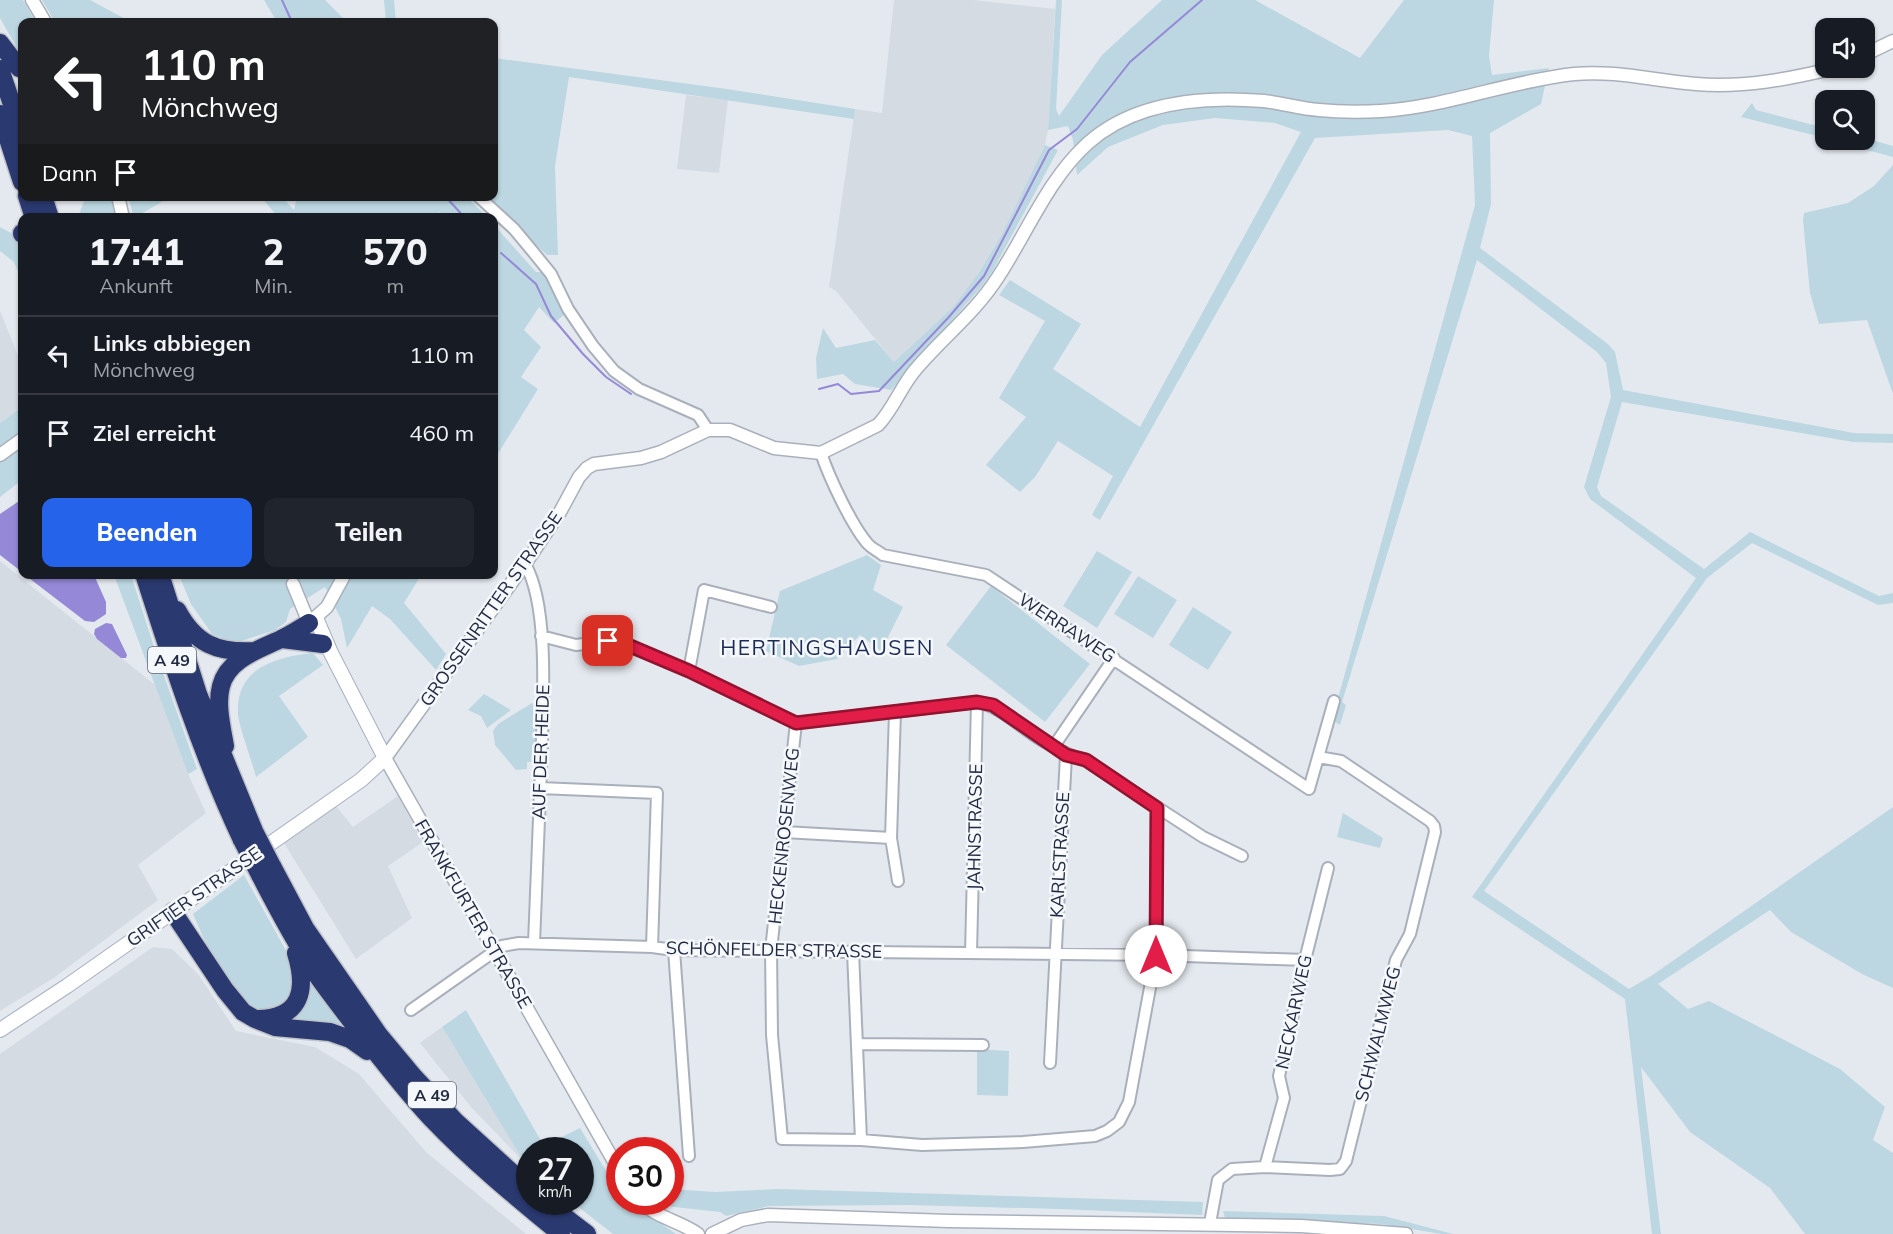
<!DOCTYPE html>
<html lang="de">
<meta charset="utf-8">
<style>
body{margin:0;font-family:Mulish,sans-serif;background:#20242c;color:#f1f3f6;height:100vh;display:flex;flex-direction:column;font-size:22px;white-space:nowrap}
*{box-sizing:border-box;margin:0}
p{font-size:20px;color:#9ea1a6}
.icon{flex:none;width:33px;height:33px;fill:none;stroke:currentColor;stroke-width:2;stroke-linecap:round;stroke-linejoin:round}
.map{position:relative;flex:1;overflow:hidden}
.drawer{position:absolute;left:18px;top:213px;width:480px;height:366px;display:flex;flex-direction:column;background:#171b24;border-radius:12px;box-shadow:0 2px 4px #0004}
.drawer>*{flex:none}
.hud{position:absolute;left:18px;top:18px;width:480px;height:183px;border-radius:12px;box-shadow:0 2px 4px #0004;background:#202124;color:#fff;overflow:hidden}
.tools{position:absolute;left:1815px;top:18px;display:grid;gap:12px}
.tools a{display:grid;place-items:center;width:60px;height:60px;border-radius:12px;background:#171b24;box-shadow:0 2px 4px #0004;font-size:30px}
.speed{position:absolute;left:516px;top:1137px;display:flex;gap:12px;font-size:30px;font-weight:700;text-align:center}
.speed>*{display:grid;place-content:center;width:78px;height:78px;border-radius:50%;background:#171b24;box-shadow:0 2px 4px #0004;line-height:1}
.speed small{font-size:15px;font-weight:400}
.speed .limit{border:9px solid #d22;background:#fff;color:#111}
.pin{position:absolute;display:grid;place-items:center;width:51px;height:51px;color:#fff;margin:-26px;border-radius:12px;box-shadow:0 3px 9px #0006}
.me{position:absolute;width:66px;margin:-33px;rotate:0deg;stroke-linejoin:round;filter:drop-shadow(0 0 4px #0008)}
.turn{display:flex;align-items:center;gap:21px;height:126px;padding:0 24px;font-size:27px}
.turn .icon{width:78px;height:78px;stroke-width:2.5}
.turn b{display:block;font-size:42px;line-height:51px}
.then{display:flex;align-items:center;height:57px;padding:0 24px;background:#0003;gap:12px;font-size:22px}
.eta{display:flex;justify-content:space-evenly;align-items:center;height:102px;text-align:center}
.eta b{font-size:36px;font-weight:800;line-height:42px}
.primary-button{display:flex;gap:12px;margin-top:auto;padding:12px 24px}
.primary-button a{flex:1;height:69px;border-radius:12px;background:#2563eb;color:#fff;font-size:24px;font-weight:800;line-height:69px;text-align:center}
.primary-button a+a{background:#20242c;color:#f1f3f6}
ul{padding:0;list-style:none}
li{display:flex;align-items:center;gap:18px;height:78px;padding:0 24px;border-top:2px solid #363941}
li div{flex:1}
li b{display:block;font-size:22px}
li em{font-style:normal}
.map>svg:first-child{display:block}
.built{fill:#d5dbe3}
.green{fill:#bcd7e1}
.water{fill:#9588d7}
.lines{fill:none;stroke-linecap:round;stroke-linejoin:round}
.stream{stroke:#9588d7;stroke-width:2}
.minor-casing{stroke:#aab0bb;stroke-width:14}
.tertiary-casing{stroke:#aab0bb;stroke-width:15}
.secondary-casing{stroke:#a7b0c1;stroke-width:16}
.motorway-casing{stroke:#c1c3ca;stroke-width:21}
.minor{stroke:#fff;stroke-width:10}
.tertiary{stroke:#fff;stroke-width:12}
.secondary{stroke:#fff;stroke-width:14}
.motorway{stroke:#2b3971;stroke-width:18}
.motorway-bridge-casing{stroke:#c1c3ca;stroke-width:21;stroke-linecap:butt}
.motorway-bridge{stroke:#2b3971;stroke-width:18}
.route-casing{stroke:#92132f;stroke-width:15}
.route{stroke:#e11d48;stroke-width:10}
.labels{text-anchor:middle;stroke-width:5;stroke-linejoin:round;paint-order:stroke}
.shield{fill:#f5f8fa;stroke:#616879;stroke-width:1.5}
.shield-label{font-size:16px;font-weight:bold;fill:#222a42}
.street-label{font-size:18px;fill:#222a42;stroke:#f5f8fa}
.quarter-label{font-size:21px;letter-spacing:1.5px;fill:#1c2a56;stroke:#f5f8fa}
</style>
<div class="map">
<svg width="1893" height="1234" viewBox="0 0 1893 1234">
<rect width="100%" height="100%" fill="#e4e9ef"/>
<path class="built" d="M894,0H973L1055,9L1048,130L1045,145L1002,234L980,271L953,307L894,362L836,291L829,287L855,109L882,113Z
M686,95L728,100L719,173L677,169Z
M0,311L19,358L22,407L0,423Z
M0,561L155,685L188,774L206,813L138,865L158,900L55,977L0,1011Z
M398,796L423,842L388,866L412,918L356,959L284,843L336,806L353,827Z
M153,947L172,949L198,974L236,1031L315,1047L359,1074L426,1152L526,1234H0V1054Z
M442,1027L524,1162L471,1107L420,1043Z"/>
<path class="green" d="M0,0H23L36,22H22V57L0,18Z
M42,0H90L131,22H55Z
M264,0H325L347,22H277Z
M384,0H394L396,22H386Z
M1056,0H1062L1056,109L1059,116L1102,55L1162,0H1255L1360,58L1404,0H1494L1489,56L1492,75L1549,68L1541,104L1490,133L1491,204L1480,248L1608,344L1615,352L1623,390L1854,433L1893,434V443L1853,442L1622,402L1597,487L1601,496L1704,569L1750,532L1879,596L1893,593V603L1878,605L1752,543L1707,578L1484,891L1629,989L1651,976L1893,807V988L1862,974L1791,932L1770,910L1658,984L1688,1009L1709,1001L1840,1069L1885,1107L1873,1140L1893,1153V1234H1805L1770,1188L1690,1132L1641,1067L1661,1234H1652L1625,999L1472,897L1696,578L1590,499L1584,487L1611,397L1606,363L1597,352L1477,260L1342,702L1346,705L1340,725L1332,720L1475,205L1472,136L1448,130L1315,138L1100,520L1092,515L1113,476L1058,441L1035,477L1020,492L986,465L1026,417L999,398L1045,321L999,295L1010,280L1081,324L1053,369L1140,427L1301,132L1275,123L1215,118L1163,125L1108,147L1077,175L1073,140L1068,126L1048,130Z
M494,58L727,89L855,109L854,119L569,77L555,166L558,255H547L485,197L494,196Z
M1752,103L1756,110L1825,128V138L1741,117Z
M1865,138L1893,146V157L1830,140H1864Z
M1045,145L1058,150L992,272L982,286L891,390L855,384L843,374L817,379L816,358L823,328L836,348L875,340L894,362L953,307L980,271L1002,234Z
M1893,165V394L1867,320L1819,324L1810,293L1803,220L1804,213L1848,203L1874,186Z
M86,196L111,197L115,217H78Z
M128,196H170V197L134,218Z
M261,197H282L294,210L297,197H467L487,217H445L438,212V218L278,217Z
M494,225L536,272H544L565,314L554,323L539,307L524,330L541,347L521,377L538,389L494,460Z
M0,227L18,237L22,244V281L14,262L0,251Z
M22,407V480L0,497V423Z
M1097,551L1132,572L1097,628L1063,606Z
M867,555L881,565L873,590L903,607L881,651L860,635L837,659L799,666L766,651L780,591Z
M114,575H131L156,653L197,769L188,774Z
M179,575H421L404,603L446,654L436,670L390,619L372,606L347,648L341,619L325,587L290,609L286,622L275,630L235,643L212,634L191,604Z
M1138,576L1177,600L1153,638L1114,614Z
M991,586L1090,664L1045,722L946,645Z
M1193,607L1232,632L1208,670L1169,645Z
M313,653L323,665L279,696L308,737L256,777C252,761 240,730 238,715C235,668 275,657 313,653Z
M484,694L511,710L487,728L481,716L468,710Z
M532,703L537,705L536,762H527V769L516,770L495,745L493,731L498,724Z
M1343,813L1383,838L1380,848L1337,837Z
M244,875L293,963L294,997C289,1001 285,1007 280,1009C238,1026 206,943 193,914Z
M306,974L346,1033L277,1024Z
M466,1010L544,1146L580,1128L614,1184L619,1190L620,1202H630L676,1234H613L572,1202H580V1150H530L529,1166L524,1162L442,1027Z
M977,1049L1009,1051L1008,1096L977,1095Z
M671,1189L715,1192L778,1189L1203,1202L1202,1215L1059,1209L909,1205L769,1206L726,1216L720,1212L665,1206L660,1202H670Z
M1223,1211L1384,1216L1453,1234H1441L1382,1224L1225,1218Z"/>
<path class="water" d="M22,499V572L0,555V514Z
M25,575H94L106,602V614L94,622L85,621Z
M106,623L112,624L127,655L126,658H121L97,639L94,634L95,629Z"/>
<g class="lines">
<path class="stream" d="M282,0L292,22
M445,196L465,218
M501,253L536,284L551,316L583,354L606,377L631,394
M819,389L838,384L851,394L879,391L948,318L984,276L1049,150L1077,129L1130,62L1202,0"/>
<g class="minor-casing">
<path id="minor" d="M478,196L514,229L534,253L551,274L568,309L593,346L614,371L639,389L698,415L708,430
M821,453C829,477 851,524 867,543C871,548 878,551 883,555L986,575L1309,789L1334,701
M525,564C551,608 542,717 541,769C539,827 536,885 534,943
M541,636L576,645L608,641L623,643L689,671L796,723L977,702C1004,708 1020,728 1043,741C1057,749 1070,756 1086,761L1203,837L1242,856
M689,671L704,590L771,607
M895,712L891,838L898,881
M796,723L771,950L772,1035L782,1139L861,1140L922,1145L1023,1142L1095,1136L1107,1131L1119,1122L1129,1102L1156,955L1157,808
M1054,746L1114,658
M540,788L657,793L652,947
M784,832L891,838
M674,950L689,1156
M853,952L861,1140
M971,953L977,702
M411,1010L502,946L519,943L652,947L674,950L1156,955L1305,960
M857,1044L983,1045
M1050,1063L1066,755
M1265,1167L1284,1098L1279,1076L1305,960L1328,868
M1210,1223L1218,1180L1232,1169L1265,1167L1330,1170L1340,1169L1346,1161L1396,960L1410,934L1435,832L1434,826L1430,821L1341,761L1318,757"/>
</g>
<g class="tertiary-casing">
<path id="tertiary" d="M32,0L45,22
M1864,55L1893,41
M118,196L123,218
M0,455L22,439
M293,584L309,623L327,607L345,574
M620,1172L385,758L525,564L560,512L579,477L587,468L594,464L641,458L661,452L708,430H730L774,448L821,453L878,425C894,408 901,386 916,369C943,337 975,313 998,277C1027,233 1048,179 1088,143C1135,101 1204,96 1264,101C1282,103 1301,109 1319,110C1339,112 1361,112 1381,111C1446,107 1509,81 1574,74C1615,70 1656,81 1696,84C1744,88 1789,79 1835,68
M641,1202C657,1218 680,1221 698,1234
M712,1234L741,1220L768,1215L949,1221L1301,1226L1406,1234"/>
</g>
<g class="secondary-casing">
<path id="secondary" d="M0,1030L67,986L361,780L385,758L331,653L316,618"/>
</g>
<g class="motorway-casing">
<path id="motorway" d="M0,43L19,68
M0,69L22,134
M0,114L22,182
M27,196L34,218
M43,196L50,218
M22,233V234
M144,574C173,665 202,755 242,840
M160,574L198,694L254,831
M177,610C195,644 217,653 254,651
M282,639L323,644
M225,746C222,728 216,705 221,686C228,659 258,650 281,639C290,635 299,629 309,623
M272,866L305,928L379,1035L414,1077L455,1121L530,1189
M260,875C277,908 294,940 314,971C334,1000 356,1027 378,1055C395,1076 412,1098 431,1118C471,1160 516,1197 561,1234
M173,912L225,990L243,1012L255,1019L275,1027L330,1032L350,1039L367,1051
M258,1019C302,1018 307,989 296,953
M545,1202L587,1234"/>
</g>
<use href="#minor" class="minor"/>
<use href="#tertiary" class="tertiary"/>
<use href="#secondary" class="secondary"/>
<use href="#motorway" class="motorway"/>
<g class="motorway-bridge-casing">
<path id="motorway-bridge" d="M254,831L272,866
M242,840L260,875"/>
</g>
<use href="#motorway-bridge" class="motorway-bridge"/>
</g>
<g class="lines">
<g class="route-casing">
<path id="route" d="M608,641L623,643L689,671L796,723L977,702L993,705L1066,755L1086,760L1157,808L1156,956"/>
</g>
<use href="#route" class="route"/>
</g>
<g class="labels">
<g class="shield">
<rect x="148" y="647" width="48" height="26" rx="4.5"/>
<rect x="408" y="1082" width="48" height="26" rx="4.5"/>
</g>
<g class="shield-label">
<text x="172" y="666">A 49</text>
<text x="432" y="1101">A 49</text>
</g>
<g class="street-label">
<text transform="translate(491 609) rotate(-55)" y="6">GROSSENRITTER STRASSE</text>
<text transform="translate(1067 628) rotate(33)" y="6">WERRAWEG</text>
<text transform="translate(541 752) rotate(-88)" y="6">AUF DER HEIDE</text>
<text transform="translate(975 827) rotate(-89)" y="6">JAHNSTRASSE</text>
<text transform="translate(784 836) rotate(-84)" y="6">HECKENROSENWEG</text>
<text transform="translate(1060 855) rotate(-87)" y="6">KARLSTRASSE</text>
<text transform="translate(194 897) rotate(-35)" y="6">GRIFTER STRASSE</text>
<text transform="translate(473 914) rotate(60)" y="6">FRANKFURTER STRASSE</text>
<text transform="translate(774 950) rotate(1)" y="6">SCHÖNFELDER STRASSE</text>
<text transform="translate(1294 1012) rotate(-78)" y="6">NECKARWEG</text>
<text transform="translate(1378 1034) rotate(-76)" y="6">SCHWALMWEG</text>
</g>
<g class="quarter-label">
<text x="827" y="655">HERTINGSHAUSEN</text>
</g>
</g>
</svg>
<div class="tools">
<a><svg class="icon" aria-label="sound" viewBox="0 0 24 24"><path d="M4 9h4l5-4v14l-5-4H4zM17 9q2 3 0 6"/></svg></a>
<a><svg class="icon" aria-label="search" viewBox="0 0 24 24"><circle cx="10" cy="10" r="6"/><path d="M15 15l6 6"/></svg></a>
</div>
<div class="speed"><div>27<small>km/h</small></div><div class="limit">30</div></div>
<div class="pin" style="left:608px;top:641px;background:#d93025"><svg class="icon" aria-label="arrive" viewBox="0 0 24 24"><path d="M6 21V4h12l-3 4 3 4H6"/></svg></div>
<svg class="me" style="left:1156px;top:956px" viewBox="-20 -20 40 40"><circle r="19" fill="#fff"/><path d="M0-13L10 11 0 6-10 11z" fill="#e11d48"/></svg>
<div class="hud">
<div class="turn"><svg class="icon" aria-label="left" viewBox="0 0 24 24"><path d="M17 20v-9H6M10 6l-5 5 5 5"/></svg><div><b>110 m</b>Mönchweg</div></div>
<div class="then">Dann<svg class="icon" aria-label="arrive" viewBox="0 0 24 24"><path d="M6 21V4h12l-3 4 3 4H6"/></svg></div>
</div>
<section class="drawer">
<div class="eta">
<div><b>17:41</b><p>Ankunft</p></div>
<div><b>2</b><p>Min.</p></div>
<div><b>570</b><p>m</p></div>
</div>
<ul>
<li><svg class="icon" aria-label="left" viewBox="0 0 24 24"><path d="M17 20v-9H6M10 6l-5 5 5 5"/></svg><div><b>Links abbiegen</b><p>Mönchweg</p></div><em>110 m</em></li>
<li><svg class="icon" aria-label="arrive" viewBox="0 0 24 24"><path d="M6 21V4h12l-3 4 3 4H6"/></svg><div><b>Ziel erreicht</b></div><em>460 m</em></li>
</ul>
<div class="primary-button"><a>Beenden</a><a>Teilen</a></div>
</section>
</div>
